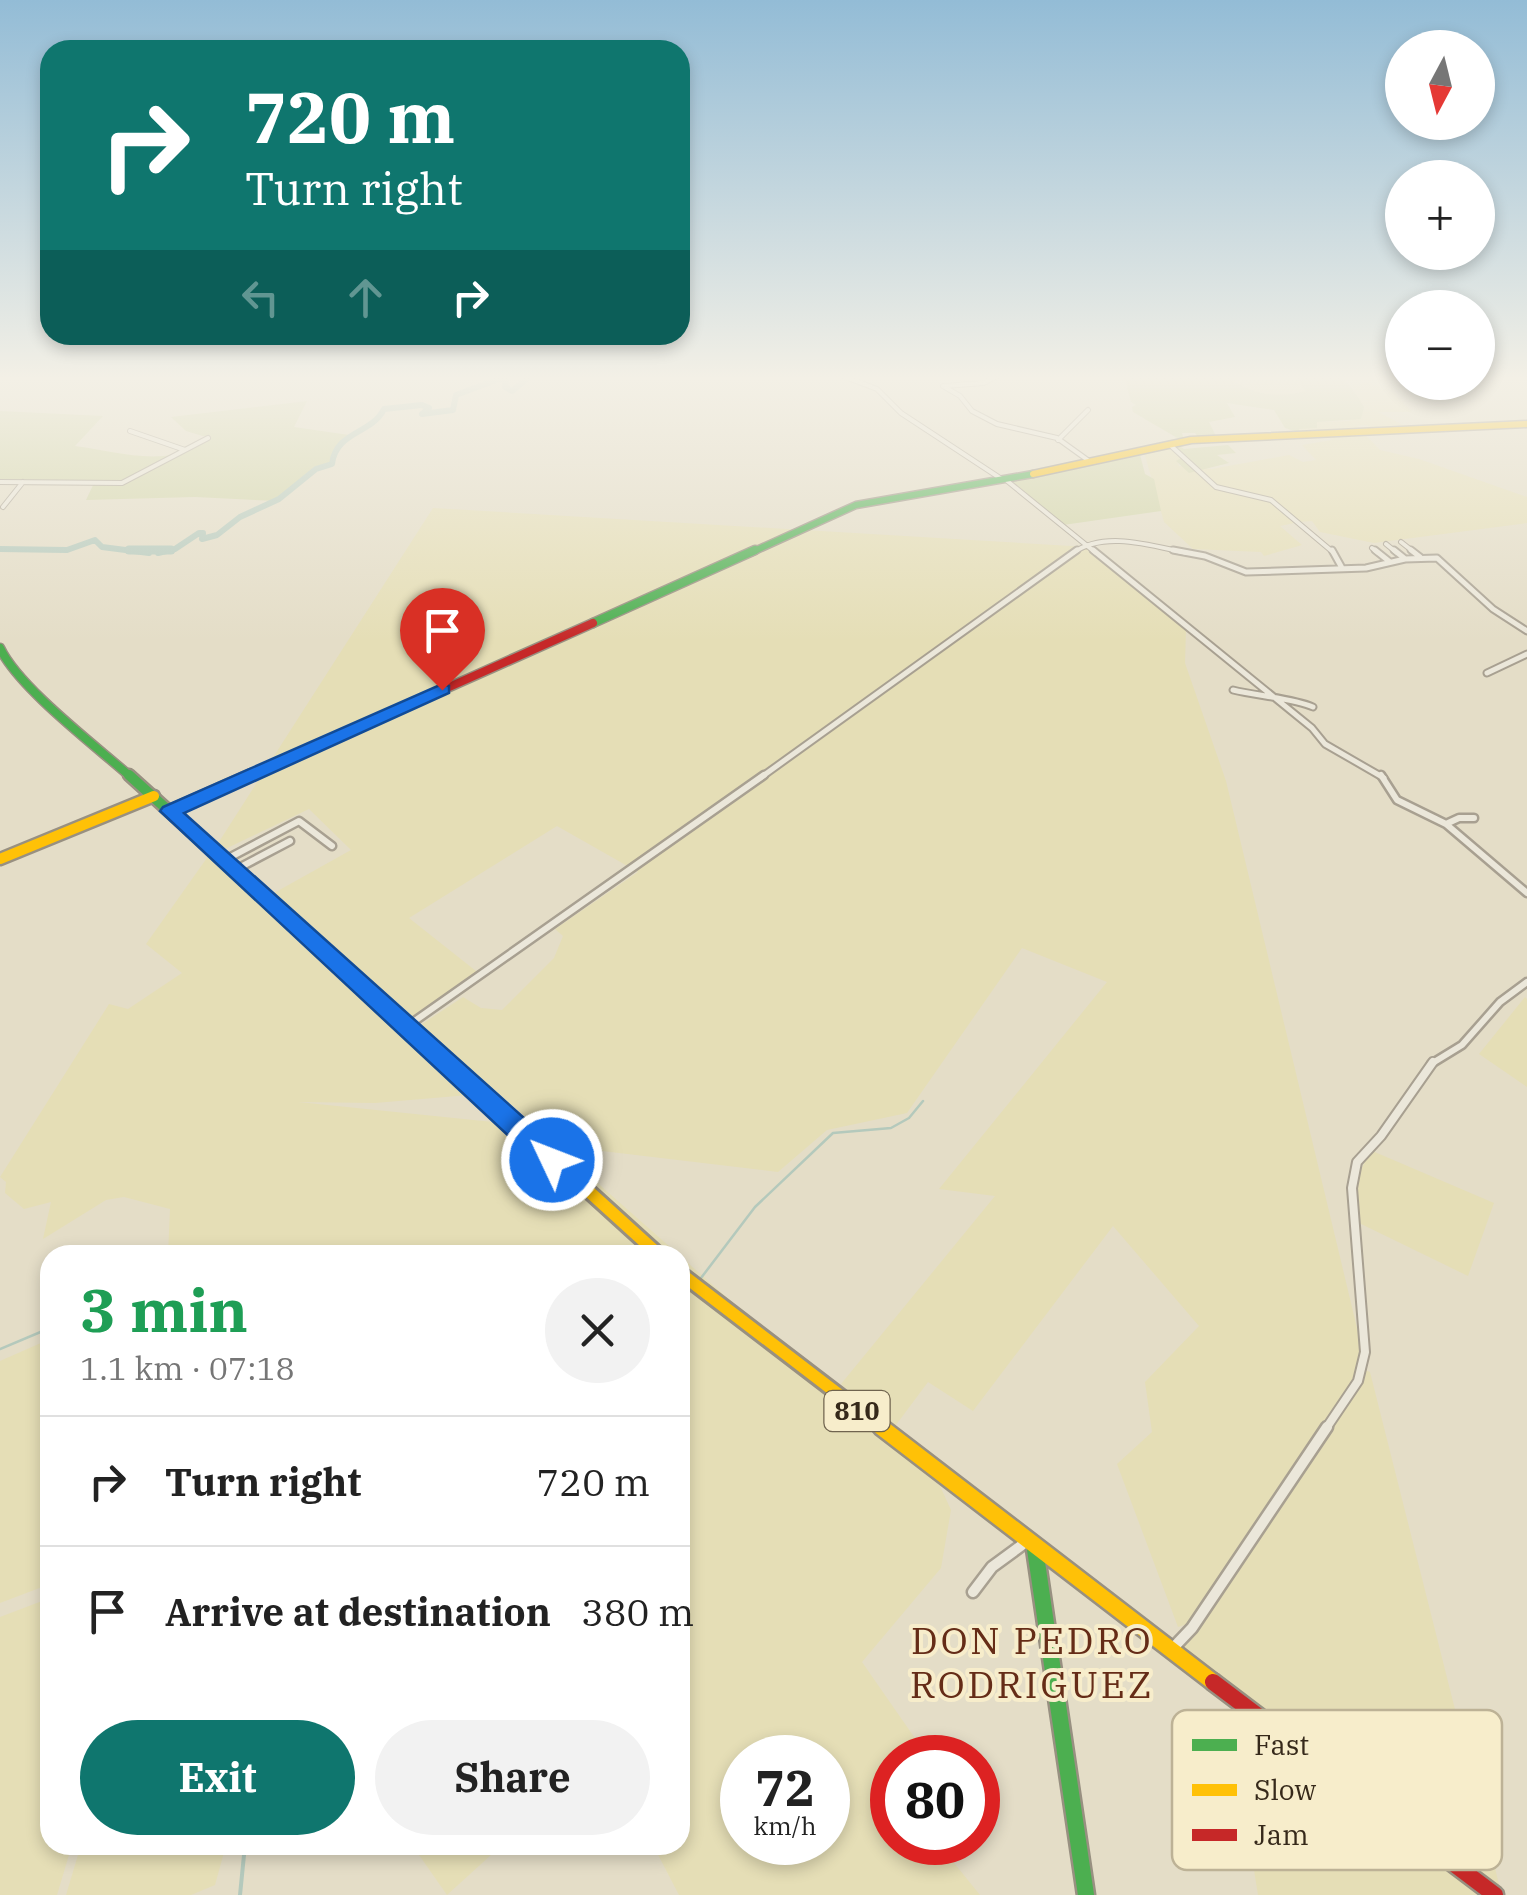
<!DOCTYPE html>
<meta charset="utf-8">
<style>
body{margin:0;font-family:"IBM Plex Serif",serif;background:#f2f2f2;color:#222;height:100vh;display:flex;flex-direction:column;font-size:38px;white-space:nowrap}
*{box-sizing:border-box;margin:0}
p{font-size:32px;color:#767676}
.icon{flex:none;width:55px;height:55px;fill:none;stroke:currentColor;stroke-width:2;stroke-linecap:round;stroke-linejoin:round}
.map{position:relative;flex:1;overflow:hidden}
.panel{position:absolute;left:40px;top:1245px;width:650px;height:610px;display:flex;flex-direction:column;background:#fff;border-radius:30px;box-shadow:0 5px 15px #0003}
.panel>*{flex:none}
.banner{position:absolute;left:40px;top:40px;width:650px;height:305px;border-radius:30px;box-shadow:0 5px 15px #0003;background:#0f766e;color:#fff;overflow:hidden}
.needle{width:65px;rotate:187deg}
.tools{position:absolute;left:1385px;top:30px;display:grid;gap:20px}
.tools a{display:grid;place-items:center;width:110px;height:110px;border-radius:50%;background:#fff;box-shadow:0 5px 15px #0003;font-size:50px}
.speed{position:absolute;left:720px;top:1735px;display:flex;gap:20px;font-size:50px;font-weight:700;text-align:center}
.speed>*{display:grid;place-content:center;width:130px;height:130px;border-radius:50%;background:#fff;box-shadow:0 5px 15px #0003;line-height:1}
.speed small{font-size:25px;font-weight:400}
.speed .limit{border:15px solid #d22;background:#fff;color:#111}
.pin{position:absolute;display:grid;place-items:center;width:85px;height:85px;color:#fff;margin:-102px -42px;border-radius:50% 50% 50% 0;rotate:-45deg;box-shadow:0 0 10px #0007}
.pin .icon{rotate:45deg}
.me{position:absolute;width:110px;margin:-55px;rotate:313deg;stroke-linejoin:round;filter:drop-shadow(0 0 8px #0008)}
.turn{display:flex;align-items:center;gap:35px;height:210px;padding:0 40px;font-size:45px}
.turn .icon{width:130px;height:130px;stroke-width:2.5}
.turn b{display:block;font-size:70px;line-height:85px}
.lanes{display:flex;align-items:center;height:95px;padding:0 40px;background:#0003;justify-content:center;gap:50px;direction:ltr}
.lanes .off{opacity:.35}
.round{display:grid;place-items:center;flex:none;width:105px;height:105px;border-radius:52px;background:#f2f2f2}
.overview{display:flex;align-items:center;justify-content:space-between;height:170px;padding:0 40px}
h1{font-size:60px;font-weight:700;line-height:75px;color:#1e9e55}
.primary-button{display:flex;gap:20px;margin-top:auto;padding:20px 40px}
.primary-button a{flex:1;height:115px;border-radius:60px;background:#0f766e;color:#fff;font-size:40px;font-weight:700;line-height:115px;text-align:center}
.primary-button a+a{background:#f2f2f2;color:#222}
ul{padding:0;list-style:none}
li{display:flex;align-items:center;gap:30px;height:130px;padding:0 40px;border-top:2px solid #e0e0e0}
li div{flex:1}
li b{display:block;font-size:38px}
li em{font-style:normal}
.map>svg:first-child{display:block}
.farmland{fill:#e5deb6;fill-rule:evenodd}
.green{fill:#d2d5a8}
.lines{fill:none;stroke-linecap:round;stroke-linejoin:round}
.stream-far1{stroke:#b4c9bc;stroke-width:2.5}
.stream{stroke:#b4c9bc;stroke-width:4}
.river-far1{stroke:#b4c9bc;stroke-width:6}
.river{stroke:#b4c9bc;stroke-width:9}
.street-far4-casing{stroke:#a8a091;stroke-width:6}
.street-far3-casing{stroke:#a8a091;stroke-width:9}
.street-far2-casing{stroke:#a8a091;stroke-width:11}
.street-far1-casing{stroke:#a8a091;stroke-width:12}
.street-casing{stroke:#a8a091;stroke-width:15}
.fast-far4-casing{stroke:#989081;stroke-width:9}
.fast-far3-casing{stroke:#989081;stroke-width:11}
.fast-far2-casing{stroke:#989081;stroke-width:15}
.fast-far1-casing{stroke:#989081;stroke-width:18}
.fast-casing{stroke:#989081;stroke-width:21}
.slow-far3-casing{stroke:#989081;stroke-width:9}
.slow-far2-casing{stroke:#989081;stroke-width:15}
.slow-far1-casing{stroke:#989081;stroke-width:18}
.slow-casing{stroke:#989081;stroke-width:21}
.jam-far2-casing{stroke:#989081;stroke-width:11}
.jam-far1-casing{stroke:#989081;stroke-width:15}
.jam-casing{stroke:#989081;stroke-width:21}
.street-far4{stroke:#ebe7da;stroke-width:4}
.street-far3{stroke:#ebe7da;stroke-width:5}
.street-far2{stroke:#ebe7da;stroke-width:6}
.street-far1{stroke:#ebe7da;stroke-width:8}
.street{stroke:#ebe7da;stroke-width:10}
.fast-far4{stroke:#4caf50;stroke-width:6}
.fast-far3{stroke:#4caf50;stroke-width:8}
.fast-far2{stroke:#4caf50;stroke-width:10}
.fast-far1{stroke:#4caf50;stroke-width:12}
.fast{stroke:#4caf50;stroke-width:16}
.slow-far3{stroke:#ffc107;stroke-width:6}
.slow-far2{stroke:#ffc107;stroke-width:10}
.slow-far1{stroke:#ffc107;stroke-width:12}
.slow{stroke:#ffc107;stroke-width:16}
.jam-far2{stroke:#c62828;stroke-width:8}
.jam-far1{stroke:#c62828;stroke-width:10}
.jam{stroke:#c62828;stroke-width:16}
.route{fill:#1a73e8;stroke:#114b97;stroke-width:2.5}
.labels{text-anchor:middle;stroke-width:8;stroke-linejoin:round;paint-order:stroke}
.shield{fill:#f7edcb;stroke:#70644f;stroke-width:2.5}
.shield-label{font-size:25px;font-weight:bold;fill:#36291a}
.near-quarter-label{font-size:38px;letter-spacing:2.5px;fill:#652c17;stroke:#f7edcb}
.key{fill:#f7edcb;stroke:#bdb296;stroke-width:2.5}
.key-label{font-size:28px;fill:#36291a}
</style>
<div class="map">
<svg width="1527" height="1895" viewBox="0 0 1527 1895">
<rect width="100%" height="100%" fill="#e4ddc7"/>
<path class="farmland" d="M1231,375H1295L1306,391L1284,397L1268,396L1238,385L1227,378Z
M1368,383L1391,391L1412,412H1378L1411,429L1375,431L1367,425L1357,426L1380,450L1419,459L1527,497V523L1374,543L1320,532L1312,521L1299,522L1280,526L1302,545L1264,556L1261,552L1193,549L1164,522L1144,452L1174,446L1184,456L1177,461L1179,466L1212,469L1289,455L1303,462L1316,460L1302,445L1332,440L1321,432L1300,433L1297,429L1317,422L1349,421L1364,407L1351,385Z
M433,508L1088,547L1186,629L1185,663L1226,781L1362,1349L1355,1376L1310,1448L1187,1624L1178,1627L1117,1464L1152,1432L1145,1382L1199,1326L1113,1226L973,1411L928,1382L893,1429L841,1384L995,1196L939,1189L1107,982L1022,948L907,1113L827,1130L778,1172L560,1146L419,1026L463,997L481,1008L502,1010L554,958L563,936L555,929L638,872L557,826L409,918L481,975L414,1021L274,893L351,850L309,809L221,851L215,848Z
M209,855L469,1095L375,1103L298,1102L533,1126L679,1255H168L170,1209L124,1197L106,1200L43,1239L51,1202L24,1209L5,1193L6,1182L0,1177L109,1004L128,1009L182,973L146,944Z
M1525,997L1527,999V1087L1479,1054Z
M1370,1150L1494,1203L1468,1276L1355,1221L1352,1190Z
M680,1256L940,1486L951,1510L941,1568L862,1662L928,1757L892,1758V1842L938,1843L980,1895H679L653,1845H680ZM742,1758H828V1842H742Z
M50,1339V1584L0,1603V1361Z
M1365,1370L1370,1372L1500,1888L1183,1650Z
M50,1598V1845H72L57,1895H0V1617Z
M1256,1717L1489,1895H1258L1237,1763Z
M81,1845H226L215,1885L191,1895H66Z
M412,1845H502L447,1895Z"/>
<path class="green" d="M1124,375H1231L1228,378C1253,394 1276,399 1305,391L1295,375C1335,375 1343,370 1364,407L1361,419L1317,422V428L1299,429L1300,433L1285,428L1274,410L1227,403L1235,417L1209,422L1216,436L1199,438L1195,433H1182L1184,439H1179L1133,412L1132,407L1136,405L1131,402Z
M307,401L294,427L349,435L333,451L335,462L314,467L277,501L195,497L86,500L95,481L0,482V411L103,416L75,446C115,451 175,471 206,437L186,431L171,417Z
M1178,445L1184,449L1228,445L1236,453L1217,455L1229,463L1189,473L1176,461L1184,456L1174,446Z
M1139,451L1145,474L1154,479L1161,511L1063,525L1011,481Z"/>
<g class="lines">
<path class="stream-far1" d="M701,1278L755,1207L833,1133L891,1128L909,1118L923,1101
M680,1299L691,1288
M0,1349L50,1328"/>
<path class="stream" d="M240,1895L245,1845"/>
<path class="river-far1" d="M0,549L67,550L95,540L102,547L149,553
M158,553L175,549L199,533H203L202,539L217,535L240,517L279,499L316,469L332,464C336,431 372,434 384,409L422,405L429,408L422,414L453,410L456,395L499,379L506,380L505,387L512,391L532,375"/>
<path class="river" d="M129,550H171"/>
<g class="street-far4-casing">
<path id="street-far4" d="M840,375L877,389L901,413L1003,480
M943,386L960,396L972,411L997,424L1057,438L1089,461
M944,386L984,383L998,375
M130,431L185,450
M1058,440L1088,410
M1169,444L1216,487L1271,500L1334,553
M1006,480L1096,553
M0,482L122,483L208,438
M3,507L23,482
M1401,542L1415,553
M1386,544L1397,553
M1372,548L1378,553
M1073,553C1105,530 1152,546 1187,553"/>
</g>
<g class="street-far3-casing">
<path id="street-far3" d="M1093,550L1312,728L1325,744L1384,778
M1173,550L1205,556L1246,572L1366,568L1405,559L1437,558L1493,609L1527,631
M1332,550L1342,568
M1375,550L1390,562
M1394,550L1404,558
M1411,550L1420,557
M1487,673L1527,654
M1233,690C1257,696 1293,698 1313,707
M760,778L1077,550"/>
</g>
<g class="street-far2-casing">
<path id="street-far2" d="M1381,775L1397,800L1446,824L1527,893
M1446,824L1459,818H1474
M225,860L299,821L332,846
M235,870L290,841
M409,1025L764,775
M1431,1064L1462,1045L1500,1002L1527,982"/>
</g>
<g class="street-far1-casing">
<path id="street-far1" d="M1325,1430L1358,1381L1365,1352L1352,1188L1357,1162L1381,1136L1433,1062"/>
</g>
<g class="street-casing">
<path id="street" d="M973,1592L992,1567L1022,1545
M1172,1649L1192,1628L1327,1427"/>
</g>
<g class="fast-far4-casing">
<path id="fast-far4" d="M750,553L856,505L1033,474"/>
</g>
<g class="fast-far3-casing">
<path id="fast-far3" d="M593,623L755,550
M0,648C19,688 96,746 132,778"/>
</g>
<g class="fast-far2-casing">
<path id="fast-far2" d="M129,775L449,1064"/>
</g>
<g class="fast-far1-casing">
<path id="fast-far1" d="M446,1062L465,1079"/>
</g>
<g class="fast-casing">
<path id="fast" d="M1035,1549L1086,1895"/>
</g>
<g class="slow-far3-casing">
<path id="slow-far3" d="M1033,474L1191,440L1527,424"/>
</g>
<g class="slow-far2-casing">
<path id="slow-far2" d="M0,859L154,796"/>
</g>
<g class="slow-far1-casing">
<path id="slow-far1" d="M465,1079L659,1255
M680,1273L885,1430"/>
</g>
<g class="slow-casing">
<path id="slow" d="M881,1427L1213,1682"/>
</g>
<g class="jam-far2-casing">
<path id="jam-far2" d="M245,778L593,623"/>
</g>
<g class="jam-far1-casing">
<path id="jam-far1" d="M170,811L251,775"/>
</g>
<g class="jam-casing">
<path id="jam" d="M1213,1682L1495,1895"/>
</g>
<use href="#street-far4" class="street-far4"/>
<use href="#street-far3" class="street-far3"/>
<use href="#street-far2" class="street-far2"/>
<use href="#street-far1" class="street-far1"/>
<use href="#street" class="street"/>
<use href="#fast-far4" class="fast-far4"/>
<use href="#fast-far3" class="fast-far3"/>
<use href="#fast-far2" class="fast-far2"/>
<use href="#fast-far1" class="fast-far1"/>
<use href="#fast" class="fast"/>
<use href="#slow-far3" class="slow-far3"/>
<use href="#slow-far2" class="slow-far2"/>
<use href="#slow-far1" class="slow-far1"/>
<use href="#slow" class="slow"/>
<use href="#jam-far2" class="jam-far2"/>
<use href="#jam-far1" class="jam-far1"/>
<use href="#jam" class="jam"/>
</g>
<linearGradient id="sky" x2="0" y2="1"><stop stop-color="#93bcd6"/><stop offset="0.59" stop-color="#f3f0e6"/><stop offset="1" stop-color="#f3f0e6" stop-opacity="0"/></linearGradient>
<rect width="1527" height="641" fill="url(#sky)"/>
<path class="route" d="M442,684L449,686V693L184,813L562,1152L566,1160L562,1168L552,1172L543,1168L160,811L163,807Z"/>
<g class="labels">
<rect class="shield" x="824.5" y="1391" width="65" height="40" rx="8"/>
<g class="shield-label">
<text x="857" y="1420">810</text>
</g>
<g class="near-quarter-label">
<text x="1032" y="1654">DON PEDRO<tspan x="1032" dy="44">RODRIGUEZ</tspan></text>
</g>
</g>
<rect x="1172" y="1710" width="330" height="160" rx="15" class="key"/>
<rect x="1192" y="1739" width="45" height="12" fill="#4caf50"/>
<rect x="1192" y="1784" width="45" height="12" fill="#ffc107"/>
<rect x="1192" y="1829" width="45" height="12" fill="#c62828"/>
<g class="key-label">
<text x="1254" y="1755">Fast</text>
<text x="1254" y="1800">Slow</text>
<text x="1254" y="1845">Jam</text>
</g>
</svg>
<div class="tools">
<a><svg class="needle" viewBox="-14 -14 28 28"><path d="M0-13l5 13h-10z" fill="#e53935"/><path d="M0 13l5-13h-10z" fill="#767676"/></svg></a>
<a>+</a>
<a>−</a>
</div>
<div class="speed"><div>72<small>km/h</small></div><div class="limit">80</div></div>
<div class="pin" style="left:442px;top:690px;background:#d93025"><svg class="icon" aria-label="arrive" viewBox="0 0 24 24"><path d="M6 21V4h12l-3 4 3 4H6"/></svg></div>
<svg class="me" style="left:552px;top:1160px" viewBox="-20 -20 40 40"><circle r="17" fill="#1a73e8" stroke="#fff" stroke-width="3"/><path d="M0-11L8 9 0 5-8 9z" fill="#fff"/></svg>
<div class="banner">
<div class="turn"><svg class="icon" aria-label="right" viewBox="0 0 24 24"><path d="M7 20v-9h11M14 6l5 5-5 5"/></svg><div><b>720 m</b>Turn right</div></div>
<div class="lanes"><svg class="icon off" aria-label="left" viewBox="0 0 24 24"><path d="M17 20v-9H6M10 6l-5 5 5 5"/></svg><svg class="icon off" aria-label="ahead" viewBox="0 0 24 24"><path d="M12 20V5M6 11l6-6 6 6"/></svg><svg class="icon" aria-label="right" viewBox="0 0 24 24"><path d="M7 20v-9h11M14 6l5 5-5 5"/></svg></div>
</div>
<section class="panel">
<div class="overview"><div><h1>3 min</h1><p>1.1 km · 07:18</p></div><a class="round"><svg class="icon" aria-label="close" viewBox="0 0 24 24"><path d="M6 6l12 12M18 6L6 18"/></svg></a></div>
<ul>
<li><svg class="icon" aria-label="right" viewBox="0 0 24 24"><path d="M7 20v-9h11M14 6l5 5-5 5"/></svg><div><b>Turn right</b></div><em>720 m</em></li>
<li><svg class="icon" aria-label="arrive" viewBox="0 0 24 24"><path d="M6 21V4h12l-3 4 3 4H6"/></svg><div><b>Arrive at destination</b></div><em>380 m</em></li>
</ul>
<div class="primary-button"><a>Exit</a><a>Share</a></div>
</section>
</div>
